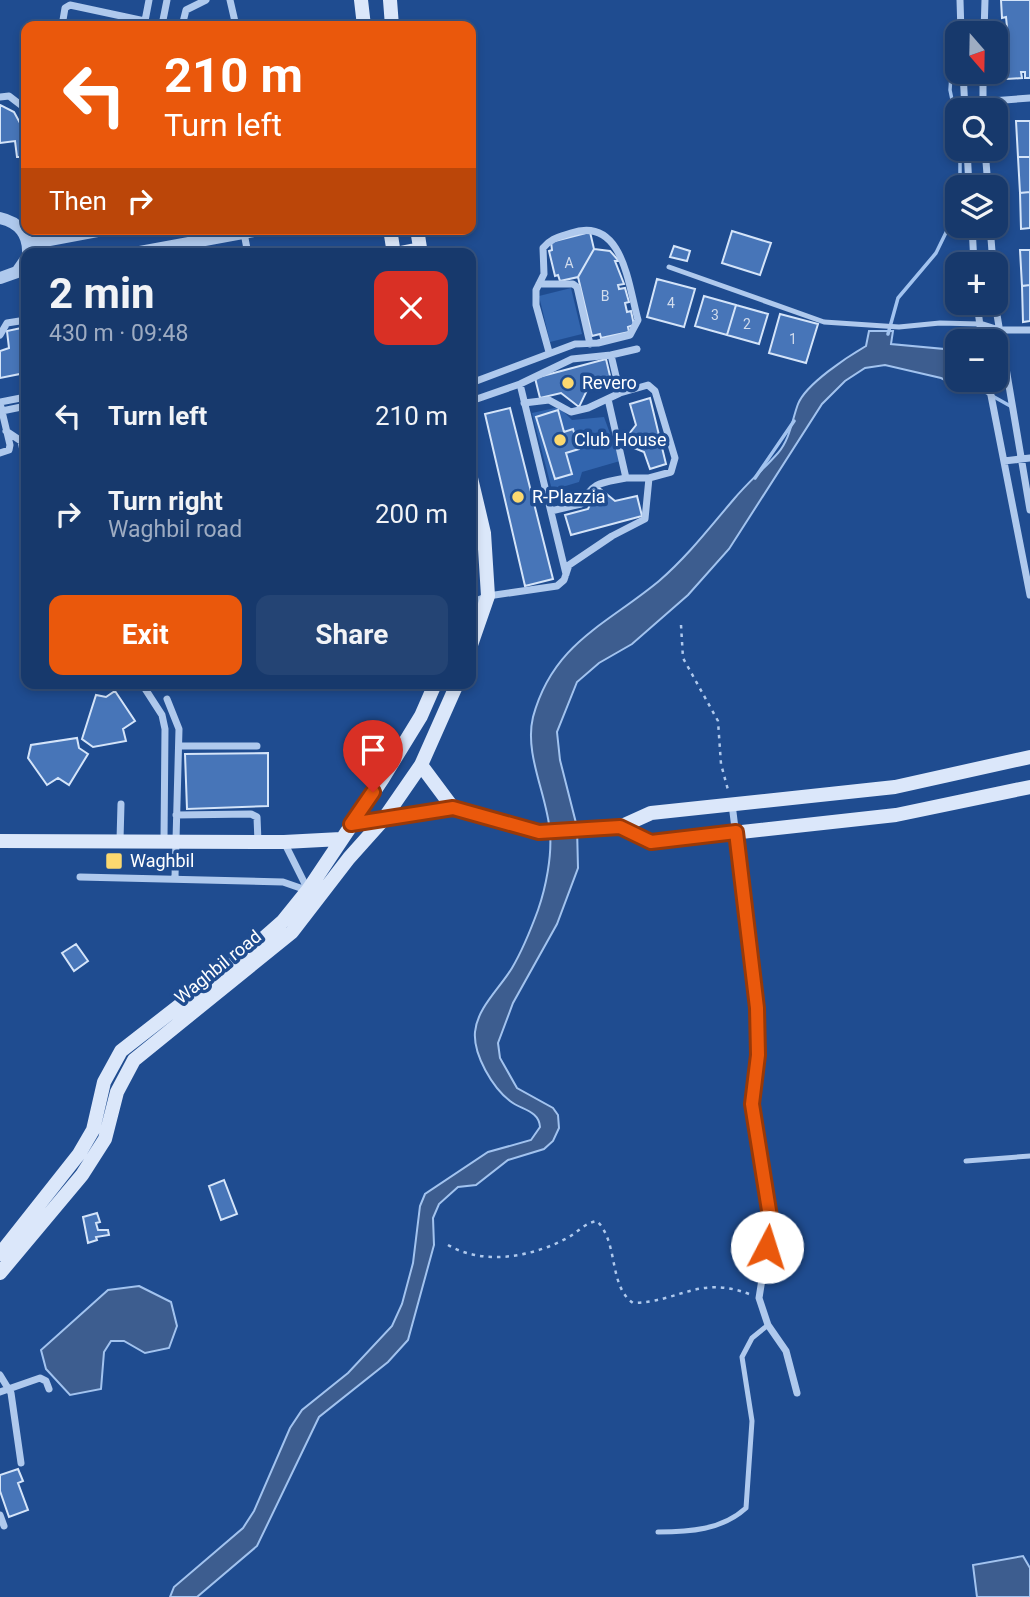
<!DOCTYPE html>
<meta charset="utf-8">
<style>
body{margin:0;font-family:Roboto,sans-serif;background:#244474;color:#f1f3f6;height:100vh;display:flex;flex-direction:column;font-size:26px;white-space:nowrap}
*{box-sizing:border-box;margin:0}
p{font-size:23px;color:#9eacc2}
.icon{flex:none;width:38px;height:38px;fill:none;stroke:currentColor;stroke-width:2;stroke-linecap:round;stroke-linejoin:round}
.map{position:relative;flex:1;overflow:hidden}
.drawer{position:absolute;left:21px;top:248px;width:455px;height:441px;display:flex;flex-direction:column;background:#17396c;border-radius:14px;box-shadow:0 4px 10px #0003,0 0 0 2px #36537f}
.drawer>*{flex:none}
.banner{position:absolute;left:21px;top:21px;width:455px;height:214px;border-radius:14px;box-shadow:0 4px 10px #0003,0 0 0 2px #36537f;background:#ea580c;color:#fff;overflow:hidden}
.needle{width:46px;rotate:160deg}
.buttons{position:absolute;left:945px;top:21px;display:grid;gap:14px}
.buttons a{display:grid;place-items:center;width:63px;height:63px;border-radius:14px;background:#17396c;box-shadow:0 4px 10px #0003,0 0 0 2px #36537f;font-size:35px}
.pin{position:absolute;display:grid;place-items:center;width:60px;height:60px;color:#fff;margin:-72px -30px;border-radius:50% 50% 50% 0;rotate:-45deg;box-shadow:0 0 7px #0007}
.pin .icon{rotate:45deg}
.me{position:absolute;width:77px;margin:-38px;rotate:5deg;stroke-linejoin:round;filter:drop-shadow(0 0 5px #0008)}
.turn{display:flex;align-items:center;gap:24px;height:147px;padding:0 28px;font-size:32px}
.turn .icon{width:91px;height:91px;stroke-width:2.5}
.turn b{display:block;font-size:49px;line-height:60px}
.then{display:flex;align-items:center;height:66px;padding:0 28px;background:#0003;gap:14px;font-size:26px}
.round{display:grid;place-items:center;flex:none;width:74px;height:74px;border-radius:14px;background:#244474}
.summary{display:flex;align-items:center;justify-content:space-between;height:119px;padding:0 28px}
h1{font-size:42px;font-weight:700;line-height:52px}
.button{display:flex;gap:14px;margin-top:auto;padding:14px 28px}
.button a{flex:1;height:80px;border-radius:14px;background:#ea580c;color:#fff;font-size:28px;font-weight:700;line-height:80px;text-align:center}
.button a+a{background:#244474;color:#f1f3f6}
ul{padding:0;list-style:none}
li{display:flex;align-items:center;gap:21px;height:98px;padding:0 28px}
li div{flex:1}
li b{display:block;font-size:26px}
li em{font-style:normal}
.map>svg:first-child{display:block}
.green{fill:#3265ae}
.water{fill:#3d5d8f;stroke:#a2c3ef;stroke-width:2}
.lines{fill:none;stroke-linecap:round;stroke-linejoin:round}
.stream{stroke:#a2c3ef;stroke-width:3.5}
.building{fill:#4775b8;stroke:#d4e4f9;stroke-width:2}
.path{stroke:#afc9ed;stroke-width:2.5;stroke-dasharray:3.5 5;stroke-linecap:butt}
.service{stroke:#afc9ed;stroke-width:5}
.minor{stroke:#afc9ed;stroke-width:7}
.tertiary{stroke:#afc9ed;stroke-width:12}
.secondary{stroke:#dbe7fa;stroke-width:14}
.route-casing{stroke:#983908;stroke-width:18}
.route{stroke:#ea580c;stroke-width:12}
.poi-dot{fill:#fbd86f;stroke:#1f4c90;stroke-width:2.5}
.labels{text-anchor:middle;stroke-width:7;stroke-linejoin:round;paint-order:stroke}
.number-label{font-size:14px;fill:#d1dced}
.poi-label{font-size:18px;fill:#fff;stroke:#1f4c90;text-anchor:start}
.street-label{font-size:18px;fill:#fff;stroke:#1f4c90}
</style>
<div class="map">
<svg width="1030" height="1597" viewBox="0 0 1030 1597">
<rect width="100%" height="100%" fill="#1f4c90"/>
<path class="green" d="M571,288L582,334L550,342L539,296Z
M559,407L572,420L604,417L620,461L582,472L579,482L552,490L532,413Z"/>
<path class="water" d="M869,331H893L891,344L955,350L957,380H961L962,389L941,378L885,365L865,368L845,381L822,404L729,549L688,595L632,644L599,663L577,682L557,732L560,760L577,827L578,868L557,924L513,1003L498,1043L500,1058L517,1088L553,1108L558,1115L559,1128L553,1141L544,1149L508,1160L476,1185L458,1187L439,1204L433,1218L434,1245L408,1340L388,1362L319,1417L257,1546L197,1597H170L174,1587L243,1528L254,1511L290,1428L302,1410L348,1373L392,1326L402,1304L413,1263L420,1206L425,1194L488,1152L531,1140L540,1127C539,1110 521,1110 510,1101C493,1088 473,1055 475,1032C477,1008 500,988 512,968C522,951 531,929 538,910C546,887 552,856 550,832C547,795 524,754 533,717C553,643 606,625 659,581C688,556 710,527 734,499C748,482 764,469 778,453C790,439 792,420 798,404C806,384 847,357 866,346Z
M139,1286L171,1302L177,1326L169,1348L145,1353L124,1341H111L104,1352L101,1389L70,1395L46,1369L41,1350L108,1290Z
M1023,1556L1030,1568V1597H977L973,1565Z"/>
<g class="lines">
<path class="stream" d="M952,61L950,90L957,124
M960,149V187
M888,334L898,298L936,253L957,210
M964,380L1012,407
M755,478L794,421"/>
</g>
<path class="building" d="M1001,0H1030V78H1025V72H1021L1022,78L1007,79L1002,27H1007L1006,17L1002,18Z
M0,105L14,112L26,134V157H17L15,141L0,143Z
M1016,121H1030V157H1018Z
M1018,157H1030V192L1020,193Z
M1030,192V228L1021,229L1020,193Z
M732,231L771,243L760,275L722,263Z
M590,232L594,249L578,277L560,281L558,275L555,276L549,251L552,250L551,242Z
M674,246L690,251L687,261L670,257Z
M594,249L610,251L619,261H615L624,284L618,285L619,289L625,288L629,302L625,303L627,312L631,311L634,325L628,327L629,332L601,338L600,334L592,336L578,277Z
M1020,250H1030V285L1022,286Z
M657,279L695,289L684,327L647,317Z
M1030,285V321L1023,322L1022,286Z
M704,296L736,305L727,335L695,326Z
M736,305L768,314L759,344L727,335Z
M780,314L818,324L806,363L769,353Z
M26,327V389L24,390L20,374L0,378V351L9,348L7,331Z
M606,359L611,380L589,386L579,407L561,393L540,398L535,378Z
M650,398L666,464L650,469L644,452L622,443L636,425L630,404Z
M510,408L553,579L525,586L485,414Z
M558,410L564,432L573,429L579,449L566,453L572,474L555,479L536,417Z
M598,487L615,501L637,496L642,516L571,535L565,515L588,509Z
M115,691L135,721L123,729L126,741L93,747L82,739L96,695L106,697Z
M77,738L79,748L88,754L69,785L58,778L47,785L28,758L31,745Z
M268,753V806L187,809L185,754Z
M76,944L88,961L74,971L62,953Z
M224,1180L237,1214L221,1220L209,1186Z
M97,1213L100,1222L96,1223L98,1230H108L109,1235L96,1237L97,1240L88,1243L83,1217Z
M18,1469L23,1481L18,1483L28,1510L9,1517L0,1491V1475Z"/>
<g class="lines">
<path class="path" d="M681,625L683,658L718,721L721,764L728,790
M448,1245C484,1266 533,1257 569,1237C579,1231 585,1223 597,1221C619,1243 608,1285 633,1303C679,1302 699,1275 749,1294"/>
<path class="service" d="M669,267L824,322L899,327L940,323L980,324
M966,1161L1030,1156
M658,1532C689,1532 722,1530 746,1508L752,1421L742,1357L752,1338L768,1325"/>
<path class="minor" d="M230,0L236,26
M960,0L961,33
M162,25L167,0
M62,26L65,8L70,5L168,26
M144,26L149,0
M182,26L186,10L206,0
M984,33L985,0
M963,72L965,110
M0,97L9,96L26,109
M964,103L1030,98
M983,110V72
M967,149L969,187
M985,149L988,187
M972,226L974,264
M990,226L993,264
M244,233L248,254
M197,241L200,254
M539,284H573L577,287L590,344
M977,303L982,341
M995,303L1030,510
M980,324L999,330H1030
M0,335L7,323L26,320
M611,355L637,349
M988,380L1030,595
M471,383L575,344L598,343L630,335L638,320C628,284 623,216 571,233C559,237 551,238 543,248L544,274L536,290V305L549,352
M520,384L566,574
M608,399L626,478H649
M471,401L520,384L572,359L611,355L620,393L648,385L655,391L675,458L671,472L649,478L645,519L612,536L569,565L564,580L557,586L488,596L471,603
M0,402L26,397
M0,403L10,445L9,450L0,453
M524,403L549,400L571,412L588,408L620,393
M2,411L26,406
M6,431L21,441L26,465
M1004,461L1030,458
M551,511L581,504C594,481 601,483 626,478
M142,684L162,715L165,729L164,840
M167,699L179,729L175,877
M179,746H257
M732,804L757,1008L758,1056L752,1104L771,1223L759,1298L768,1325L786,1351L797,1393
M176,815L251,814L257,817L258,842
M120,840L121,804
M284,842L308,890
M80,877L283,882L309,891
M0,1375L11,1393L21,1463
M0,1392L40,1378L46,1381L49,1389
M0,1515L4,1526"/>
<path class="tertiary" d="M0,218C19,222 29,235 28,254
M28,244L108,229
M129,254L265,229
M0,278L17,272L26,259"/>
<path class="secondary" d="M361,0L364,26
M390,0L392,26
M390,229L394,254
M417,229L421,254
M395,254L420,249
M471,478L484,533L488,596L471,645
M421,765L453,808
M351,824L453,808L539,832L620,827L651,813L895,787L1030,757
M620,827L651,842L896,815L1030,787
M0,841L284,842L341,839
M0,1254L79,1154L93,1130L104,1082L121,1051L248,952L283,921L308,890L383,778L421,716L435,684
M0,1273L82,1175L105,1139L117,1092L134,1060L292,932L349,858L383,820L421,765L457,684"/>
</g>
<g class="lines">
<g class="route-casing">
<path id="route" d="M373,792L351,824L453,808L539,832L620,827L651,842L736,832L757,1008L758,1055L752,1104L771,1223L767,1247"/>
</g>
<use href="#route" class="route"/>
</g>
<g class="poi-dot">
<circle cx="568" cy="383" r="7"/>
<circle cx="560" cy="440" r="7"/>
<circle cx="518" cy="497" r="7"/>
<rect x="105" y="852" width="18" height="18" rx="3.5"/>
</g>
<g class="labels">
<g class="number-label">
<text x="569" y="268">A</text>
<text x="605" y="301">B</text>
<text x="671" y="308">4</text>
<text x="715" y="320">3</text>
<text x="747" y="329">2</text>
<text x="793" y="344">1</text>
</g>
<g class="poi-label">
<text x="582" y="389">Revero</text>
<text x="574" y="446">Club House</text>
<text x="532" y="503">R-Plazzia</text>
<text x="130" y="867">Waghbil</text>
</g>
<g class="street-label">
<text transform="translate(218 967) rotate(-39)" y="6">Waghbil road</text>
</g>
</g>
</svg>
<div class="buttons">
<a><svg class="needle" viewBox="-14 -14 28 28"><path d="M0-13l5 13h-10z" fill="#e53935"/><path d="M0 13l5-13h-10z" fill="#9eacc2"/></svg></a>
<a><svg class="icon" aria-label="search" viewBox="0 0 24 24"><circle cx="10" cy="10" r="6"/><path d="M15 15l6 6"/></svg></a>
<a><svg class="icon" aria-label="layers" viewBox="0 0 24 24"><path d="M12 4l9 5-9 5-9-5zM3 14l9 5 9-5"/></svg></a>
<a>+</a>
<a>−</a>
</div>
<div class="pin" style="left:373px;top:792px;background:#d93025"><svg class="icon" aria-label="arrive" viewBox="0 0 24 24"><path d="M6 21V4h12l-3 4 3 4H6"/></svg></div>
<svg class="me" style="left:767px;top:1247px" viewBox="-20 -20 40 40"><circle r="19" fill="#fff"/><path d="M0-13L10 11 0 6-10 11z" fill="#ea580c"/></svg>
<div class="banner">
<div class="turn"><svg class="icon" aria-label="left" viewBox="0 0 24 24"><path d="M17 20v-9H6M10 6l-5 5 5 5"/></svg><div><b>210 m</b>Turn left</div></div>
<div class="then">Then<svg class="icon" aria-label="right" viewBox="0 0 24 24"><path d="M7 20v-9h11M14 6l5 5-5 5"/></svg></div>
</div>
<section class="drawer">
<div class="summary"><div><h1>2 min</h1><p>430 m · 09:48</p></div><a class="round" style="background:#d93025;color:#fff"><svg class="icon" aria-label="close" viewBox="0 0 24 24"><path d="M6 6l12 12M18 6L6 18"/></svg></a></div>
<ul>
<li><svg class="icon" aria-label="left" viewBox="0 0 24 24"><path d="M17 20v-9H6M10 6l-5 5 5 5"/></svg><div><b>Turn left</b></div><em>210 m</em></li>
<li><svg class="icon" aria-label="right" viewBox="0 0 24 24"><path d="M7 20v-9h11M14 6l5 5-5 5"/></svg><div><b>Turn right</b><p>Waghbil road</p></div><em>200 m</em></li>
</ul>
<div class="button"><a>Exit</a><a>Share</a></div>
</section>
</div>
